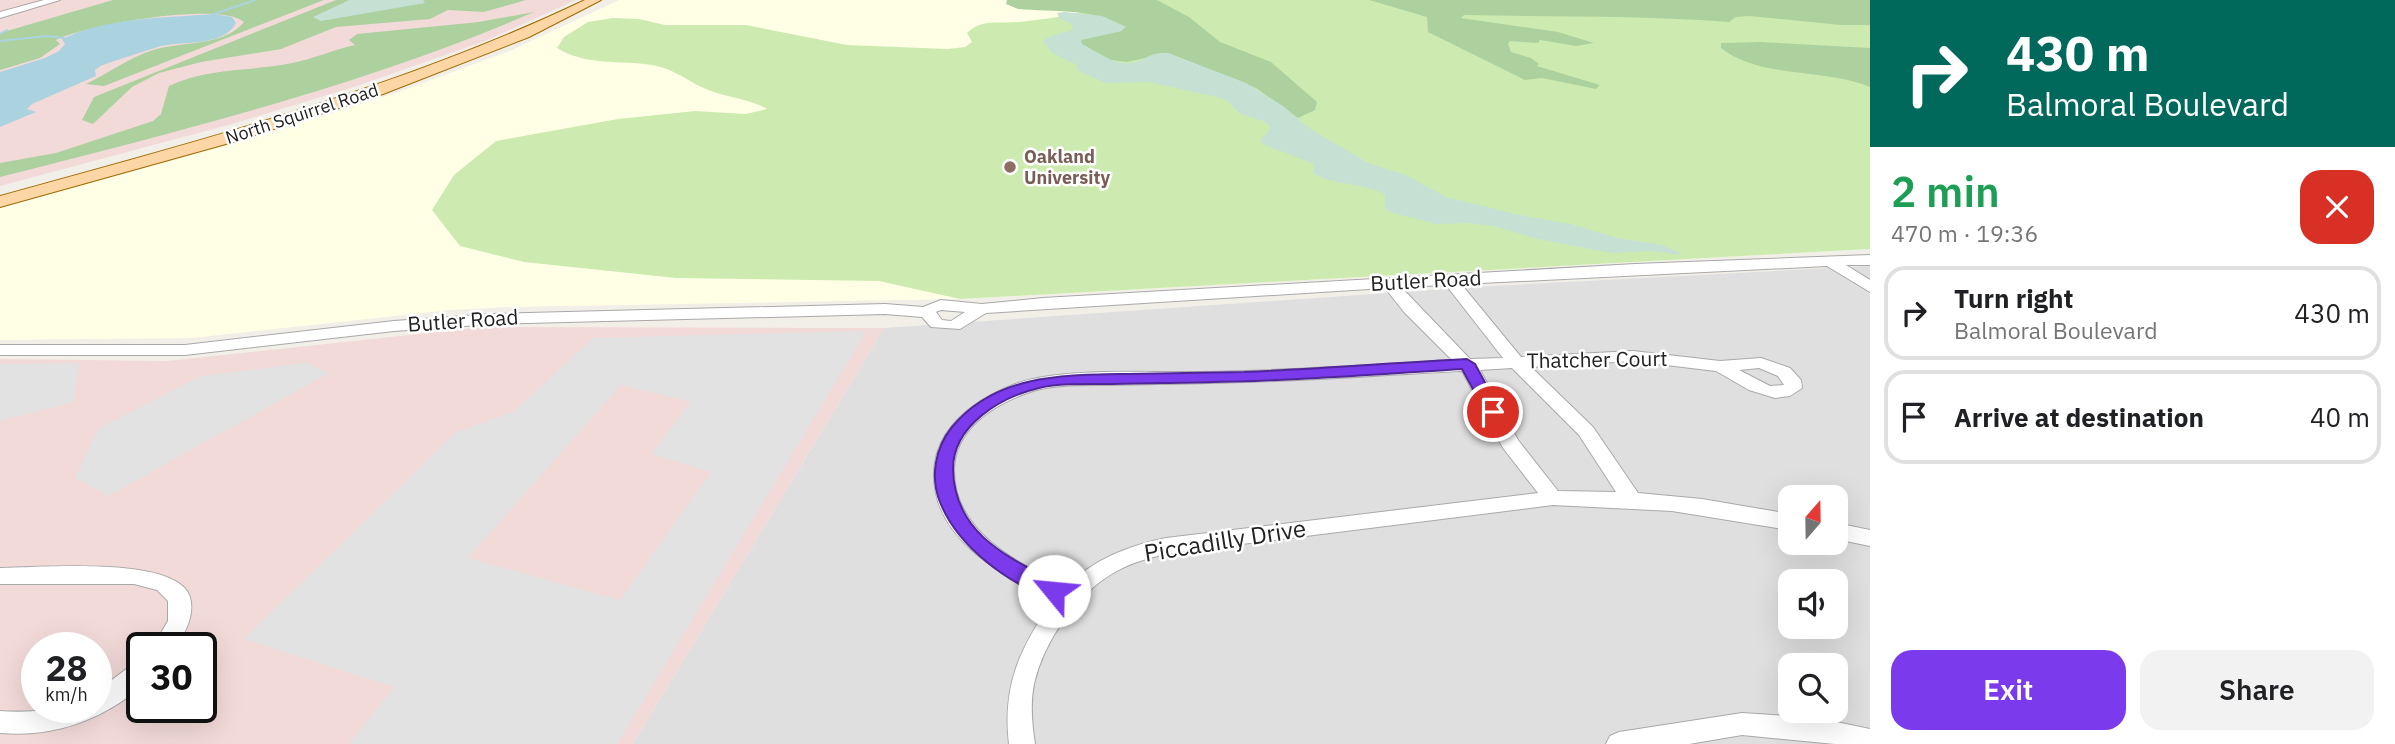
<!DOCTYPE html>
<meta charset="utf-8">
<style>
body{margin:0;font-family:"IBM Plex Sans",sans-serif;background:#f2f2f2;color:#202124;height:100vh;display:flex;flex-direction:column;font-size:26px;white-space:nowrap}
*{box-sizing:border-box;margin:0}
p{font-size:23px;color:#757577}
.icon{flex:none;width:38px;height:38px;fill:none;stroke:currentColor;stroke-width:2;stroke-linecap:round;stroke-linejoin:round}
.map{position:relative;flex:1;overflow:hidden}
.sheet{display:flex;flex-direction:column;background:#fff;width:525px}
.sheet>*{flex:none}
.banner{background:#00695c;color:#fff;overflow:hidden}
.needle{width:46px;rotate:20deg}
.tools{position:absolute;left:1778px;top:485px;display:grid;gap:14px}
.tools a{display:grid;place-items:center;width:70px;height:70px;border-radius:14px;background:#fff;box-shadow:0 7px 28px #0002;font-size:35px}
.speed{position:absolute;left:21px;top:632px;display:flex;gap:14px;font-size:35px;font-weight:700;text-align:center}
.speed>*{display:grid;place-content:center;width:91px;height:91px;border-radius:50%;background:#fff;box-shadow:0 7px 28px #0002;line-height:1}
.speed small{font-size:18px;font-weight:400}
.speed .limit{border:4px solid #111;border-radius:10px;background:#fff;color:#111}
.pin{position:absolute;display:grid;place-items:center;width:60px;height:60px;color:#fff;margin:-30px;border:4px solid #fff;border-radius:50%;box-shadow:0 2px 7px #0007}
.me{position:absolute;width:77px;margin:-38px;rotate:298deg;stroke-linejoin:round;filter:drop-shadow(0 0 5px #0008)}
.turn{display:flex;align-items:center;gap:24px;height:147px;padding:0 21px;font-size:32px}
.turn .icon{width:91px;height:91px;stroke-width:2.5}
.turn b{display:block;font-size:49px;line-height:60px}
.round{display:grid;place-items:center;flex:none;width:74px;height:74px;border-radius:21px;background:#f2f2f2}
.headline{display:flex;align-items:center;justify-content:space-between;height:119px;padding:0 21px}
h1{font-size:42px;font-weight:600;line-height:52px;color:#1e9e55}
.primary-button{display:flex;gap:14px;margin-top:auto;padding:14px 21px}
.primary-button a{flex:1;height:80px;border-radius:21px;background:#7c3aed;color:#fff;font-size:28px;font-weight:600;line-height:80px;text-align:center}
.primary-button a+a{background:#f2f2f2;color:#202124}
ul{padding:0;list-style:none}
li{display:flex;align-items:center;gap:21px;height:94px;margin:0 14px 10px;padding:0 7px;border:4px solid #e0e0e0;border-radius:21px}
li div{flex:1}
li b{display:block;font-size:26px}
li em{font-style:normal}
main{display:flex;flex:1;min-height:0}
.map>svg:first-child{display:block}
.residential{fill:#e0dfdf;fill-rule:evenodd}
.commercial{fill:#f2dad9;fill-rule:evenodd}
.education{fill:#ffffe5}
.grass{fill:#cdebb0}
.forest{fill:#add19e}
.wetland{fill:#c6e0d4}
.parking{fill:#e2e2e2;fill-rule:evenodd}
.water{fill:#aad3df}
.lines{fill:none;stroke-linecap:round;stroke-linejoin:round}
.stream{stroke:#aad3df;stroke-width:2}
.minor-casing{stroke:#a9a9a9;stroke-width:2}
.major-casing{stroke:#a06b00;stroke-width:2}
.minor{fill:#fff;fill-rule:evenodd}
.major{fill:#fcd6a4;fill-rule:evenodd}
.route{fill:#7c3aed;stroke:#51269a;stroke-width:2}
.education-dot{fill:#8d6e63;stroke:#fff;stroke-width:2.5}
.labels{text-anchor:middle;stroke-width:5;stroke-linejoin:round;paint-order:stroke}
.far-street-label{font-size:18px;fill:#222;stroke:#fff}
.far-education-label{font-size:18px;font-weight:bold;fill:#785e54;stroke:#fff;text-anchor:start}
.street-label{font-size:21px;fill:#222;stroke:#fff}
.near-street-label{font-size:24px;fill:#222;stroke:#fff}
</style>
<main>
<div class="map">
<svg width="1870" height="744" viewBox="0 0 1870 744">
<rect width="100%" height="100%" fill="#f2efe9"/>
<path class="residential" d="M1870,266V744H633L884,328L1473,287ZM1790,497H1836V542H1790ZM1790,581H1836V626H1790ZM1790,665H1836V710H1790Z"/>
<path class="commercial" d="M0,0H576L485,41L357,86L232,124L0,186Z
M483,327L884,328L633,744H0V359L167,361ZM37,648H96V707H37ZM142,648H201V707H142Z"/>
<path class="education" d="M619,0H1870V249L960,299L512,307L451,310L191,338L0,340V208L270,133L399,92L512,50Z"/>
<path class="grass" d="M1114,0H1870V249L960,299L879,281L676,278L524,262L460,246L432,210L454,175L496,141L618,119L695,111L746,114L767,109C750,99 730,98 711,91C691,84 674,68 652,65C621,60 585,66 557,48L564,37L588,22L613,18L639,19L665,25H746L847,45L948,49L965,47L972,42L967,33C981,18 1000,24 1019,22C1045,19 1092,14 1114,0Z"/>
<path class="forest" d="M113,0H324L104,86L86,84C113,71 136,52 166,47C191,42 226,44 244,22C220,1 85,25 56,40L60,44L40,58L0,70V33Z
M336,0H350L314,17L424,3L423,0H526L484,12L448,10L430,19L336,27L281,49L201,62L159,73L132,87L93,124L82,120L94,97Z
M1007,0H1157L1189,17L1220,42L1271,62L1317,102L1315,110L1298,118L1256,88L1168,53L1127,62L1111,60L1081,44L1080,40L1121,31L1125,27C1094,8 1053,12 1018,9L1006,4Z
M1369,0H1870V25H1841L1749,16L1736,17L1729,22C1641,15 1553,17 1464,15L1461,18L1558,32L1594,43L1576,46L1540,40L1538,43L1510,41L1508,44L1511,52L1531,58L1539,64L1537,66L1600,85L1596,89L1542,78L1525,80L1428,32L1427,17Z
M534,12C363,86 180,131 0,177V163L56,153L153,121L161,114L169,86C208,67 249,72 292,63C313,59 333,50 355,45L349,40L357,34L479,22Z
M1760,42L1870,48V87C1825,68 1760,79 1721,48V43Z"/>
<path class="wetland" d="M350,0H423L425,3L321,21L313,17Z
M1065,12L1102,16L1126,27L1121,31L1081,40L1082,44C1098,52 1116,68 1136,62C1150,58 1149,52 1168,53L1246,83L1283,106L1309,128L1368,163L1406,175L1446,197L1515,214L1570,224L1618,238L1662,245L1681,253L1679,255L1652,251L1611,253L1538,239L1493,226L1468,223L1436,224L1390,212L1385,207V195C1363,181 1335,187 1313,173L1314,164L1262,144L1261,139L1269,131L1270,126L1263,121L1241,114L1226,100L1212,96L1149,82L1106,83L1077,70V65L1052,53L1043,41L1048,37L1072,30V24L1060,19L1057,13Z"/>
<path class="parking" d="M864,331L863,337L617,744H349L394,687L244,639L456,432L513,412L593,338ZM621,385L691,402L651,454L711,472L620,600L468,558Z
M79,363L74,402L0,421V364Z
M306,363L329,373L108,496L75,478L99,428L201,376Z"/>
<path class="water" d="M214,14L232,17L236,23C222,48 182,40 158,47C139,53 119,59 100,66L95,70L96,76L32,104L27,109L36,112L0,127V72L45,58L59,51L65,44L62,39C108,17 164,18 214,14Z"/>
<g class="lines">
<path class="stream" d="M214,14L255,0
M0,34L7,30
M0,41L47,36L64,38"/>
<g class="minor-casing">
<path id="minor" d="M44,0H60L0,18V12Z
M1870,255V265H1846L1870,280V292L1827,266L1461,284L1521,357L1633,351L1720,361L1761,358L1790,368L1801,380L1802,388L1790,396L1775,398L1749,390L1716,371L1633,361L1531,367L1593,427L1638,493L1702,499L1790,514V530L1672,511L1553,505L1177,552C1155,556 1134,561 1115,572C1076,594 1044,641 1034,684C1030,704 1032,725 1035,744H1009C1002,686 1020,647 1053,601C1002,574 933,540 934,473C935,426 978,398 1018,383C1064,367 1153,373 1203,372C1286,371 1369,365 1452,360L1404,312L1385,288L986,313L960,329L931,327L922,317L885,314L492,324L394,331L185,355H0V345H185L394,321L492,314L885,304L923,307L941,300L982,304L1043,298L1635,264ZM1446,285L1503,358L1470,359L1401,287ZM938,311L941,310L965,312L951,321L942,320L936,312ZM1512,368L1579,435L1616,492L1558,491L1518,440L1480,370ZM1759,368L1778,376L1784,385L1770,386L1739,370ZM1462,371L1503,448L1538,493L1166,538C1128,546 1094,559 1066,587C1018,563 955,533 954,472C953,431 991,406 1027,393C1051,384 1081,385 1106,385C1140,384 1173,384 1207,383C1292,382 1377,375 1462,371Z
M1836,523L1870,530V546L1836,539Z
M0,568C37,568 177,555 190,597C195,616 185,632 176,648H152L168,621V601L157,590L134,584H0Z
M142,661V686C102,720 53,738 0,733V711C32,714 64,707 96,707V692L133,664Z
M1742,713L1817,718L1870,729V744H1835L1742,735L1689,744H1606L1610,736L1619,732Z"/>
</g>
<g class="major-casing">
<path id="major" d="M585,0H601L529,37L383,94L233,142L0,207V196C199,141 398,89 585,0Z"/>
</g>
<use href="#minor" class="minor"/>
<use href="#major" class="major"/>
</g>
<path class="route" d="M1467,359L1475,364L1501,412L1499,415H1487L1462,369C1379,374 1296,381 1213,382C1178,383 1143,383 1108,384C1085,384 1061,383 1039,388C1001,397 953,425 953,469C954,535 1010,558 1061,585L1064,591L1061,597L1054,599C1009,585 957,546 940,502C930,477 935,448 952,427C996,374 1063,375 1127,374C1166,373 1205,373 1244,372C1318,369 1392,363 1467,359Z"/>
<circle class="education-dot" cx="1010" cy="167" r="7"/>
<g class="labels">
<g class="far-street-label">
<text transform="translate(302 114) rotate(-18)" y="6">North Squirrel Road</text>
</g>
<g class="far-education-label">
<text x="1024" y="163">Oakland<tspan x="1024" dy="21">University</tspan></text>
</g>
<g class="street-label">
<text transform="translate(1426 281) rotate(-3)" y="7">Butler Road</text>
<text transform="translate(463 321) rotate(-4)" y="7">Butler Road</text>
<text transform="translate(1597 360) rotate(-1)" y="7">Thatcher Court</text>
</g>
<g class="near-street-label">
<text transform="translate(1225 541) rotate(-9)" y="8">Piccadilly Drive</text>
</g>
</g>
</svg>
<div class="tools">
<a><svg class="needle" viewBox="-14 -14 28 28"><path d="M0-13l5 13h-10z" fill="#e53935"/><path d="M0 13l5-13h-10z" fill="#757577"/></svg></a>
<a><svg class="icon" aria-label="sound" viewBox="0 0 24 24"><path d="M4 9h4l5-4v14l-5-4H4zM17 9q2 3 0 6"/></svg></a>
<a><svg class="icon" aria-label="search" viewBox="0 0 24 24"><circle cx="10" cy="10" r="6"/><path d="M15 15l6 6"/></svg></a>
</div>
<div class="speed"><div>28<small>km/h</small></div><div class="limit">30</div></div>
<div class="pin" style="left:1493px;top:412px;background:#d93025"><svg class="icon" aria-label="arrive" viewBox="0 0 24 24"><path d="M6 21V4h12l-3 4 3 4H6"/></svg></div>
<svg class="me" style="left:1054px;top:591px" viewBox="-20 -20 40 40"><circle r="19" fill="#fff"/><path d="M0-13L10 11 0 6-10 11z" fill="#7c3aed"/></svg>
</div>
<section class="sheet">
<div class="banner">
<div class="turn"><svg class="icon" aria-label="right" viewBox="0 0 24 24"><path d="M7 20v-9h11M14 6l5 5-5 5"/></svg><div><b>430 m</b>Balmoral Boulevard</div></div>
</div>
<div class="headline"><div><h1>2 min</h1><p>470 m · 19:36</p></div><a class="round" style="background:#d93025;color:#fff"><svg class="icon" aria-label="close" viewBox="0 0 24 24"><path d="M6 6l12 12M18 6L6 18"/></svg></a></div>
<ul>
<li><svg class="icon" aria-label="right" viewBox="0 0 24 24"><path d="M7 20v-9h11M14 6l5 5-5 5"/></svg><div><b>Turn right</b><p>Balmoral Boulevard</p></div><em>430 m</em></li>
<li><svg class="icon" aria-label="arrive" viewBox="0 0 24 24"><path d="M6 21V4h12l-3 4 3 4H6"/></svg><div><b>Arrive at destination</b></div><em>40 m</em></li>
</ul>
<div class="primary-button"><a>Exit</a><a>Share</a></div>
</section>
</main>
